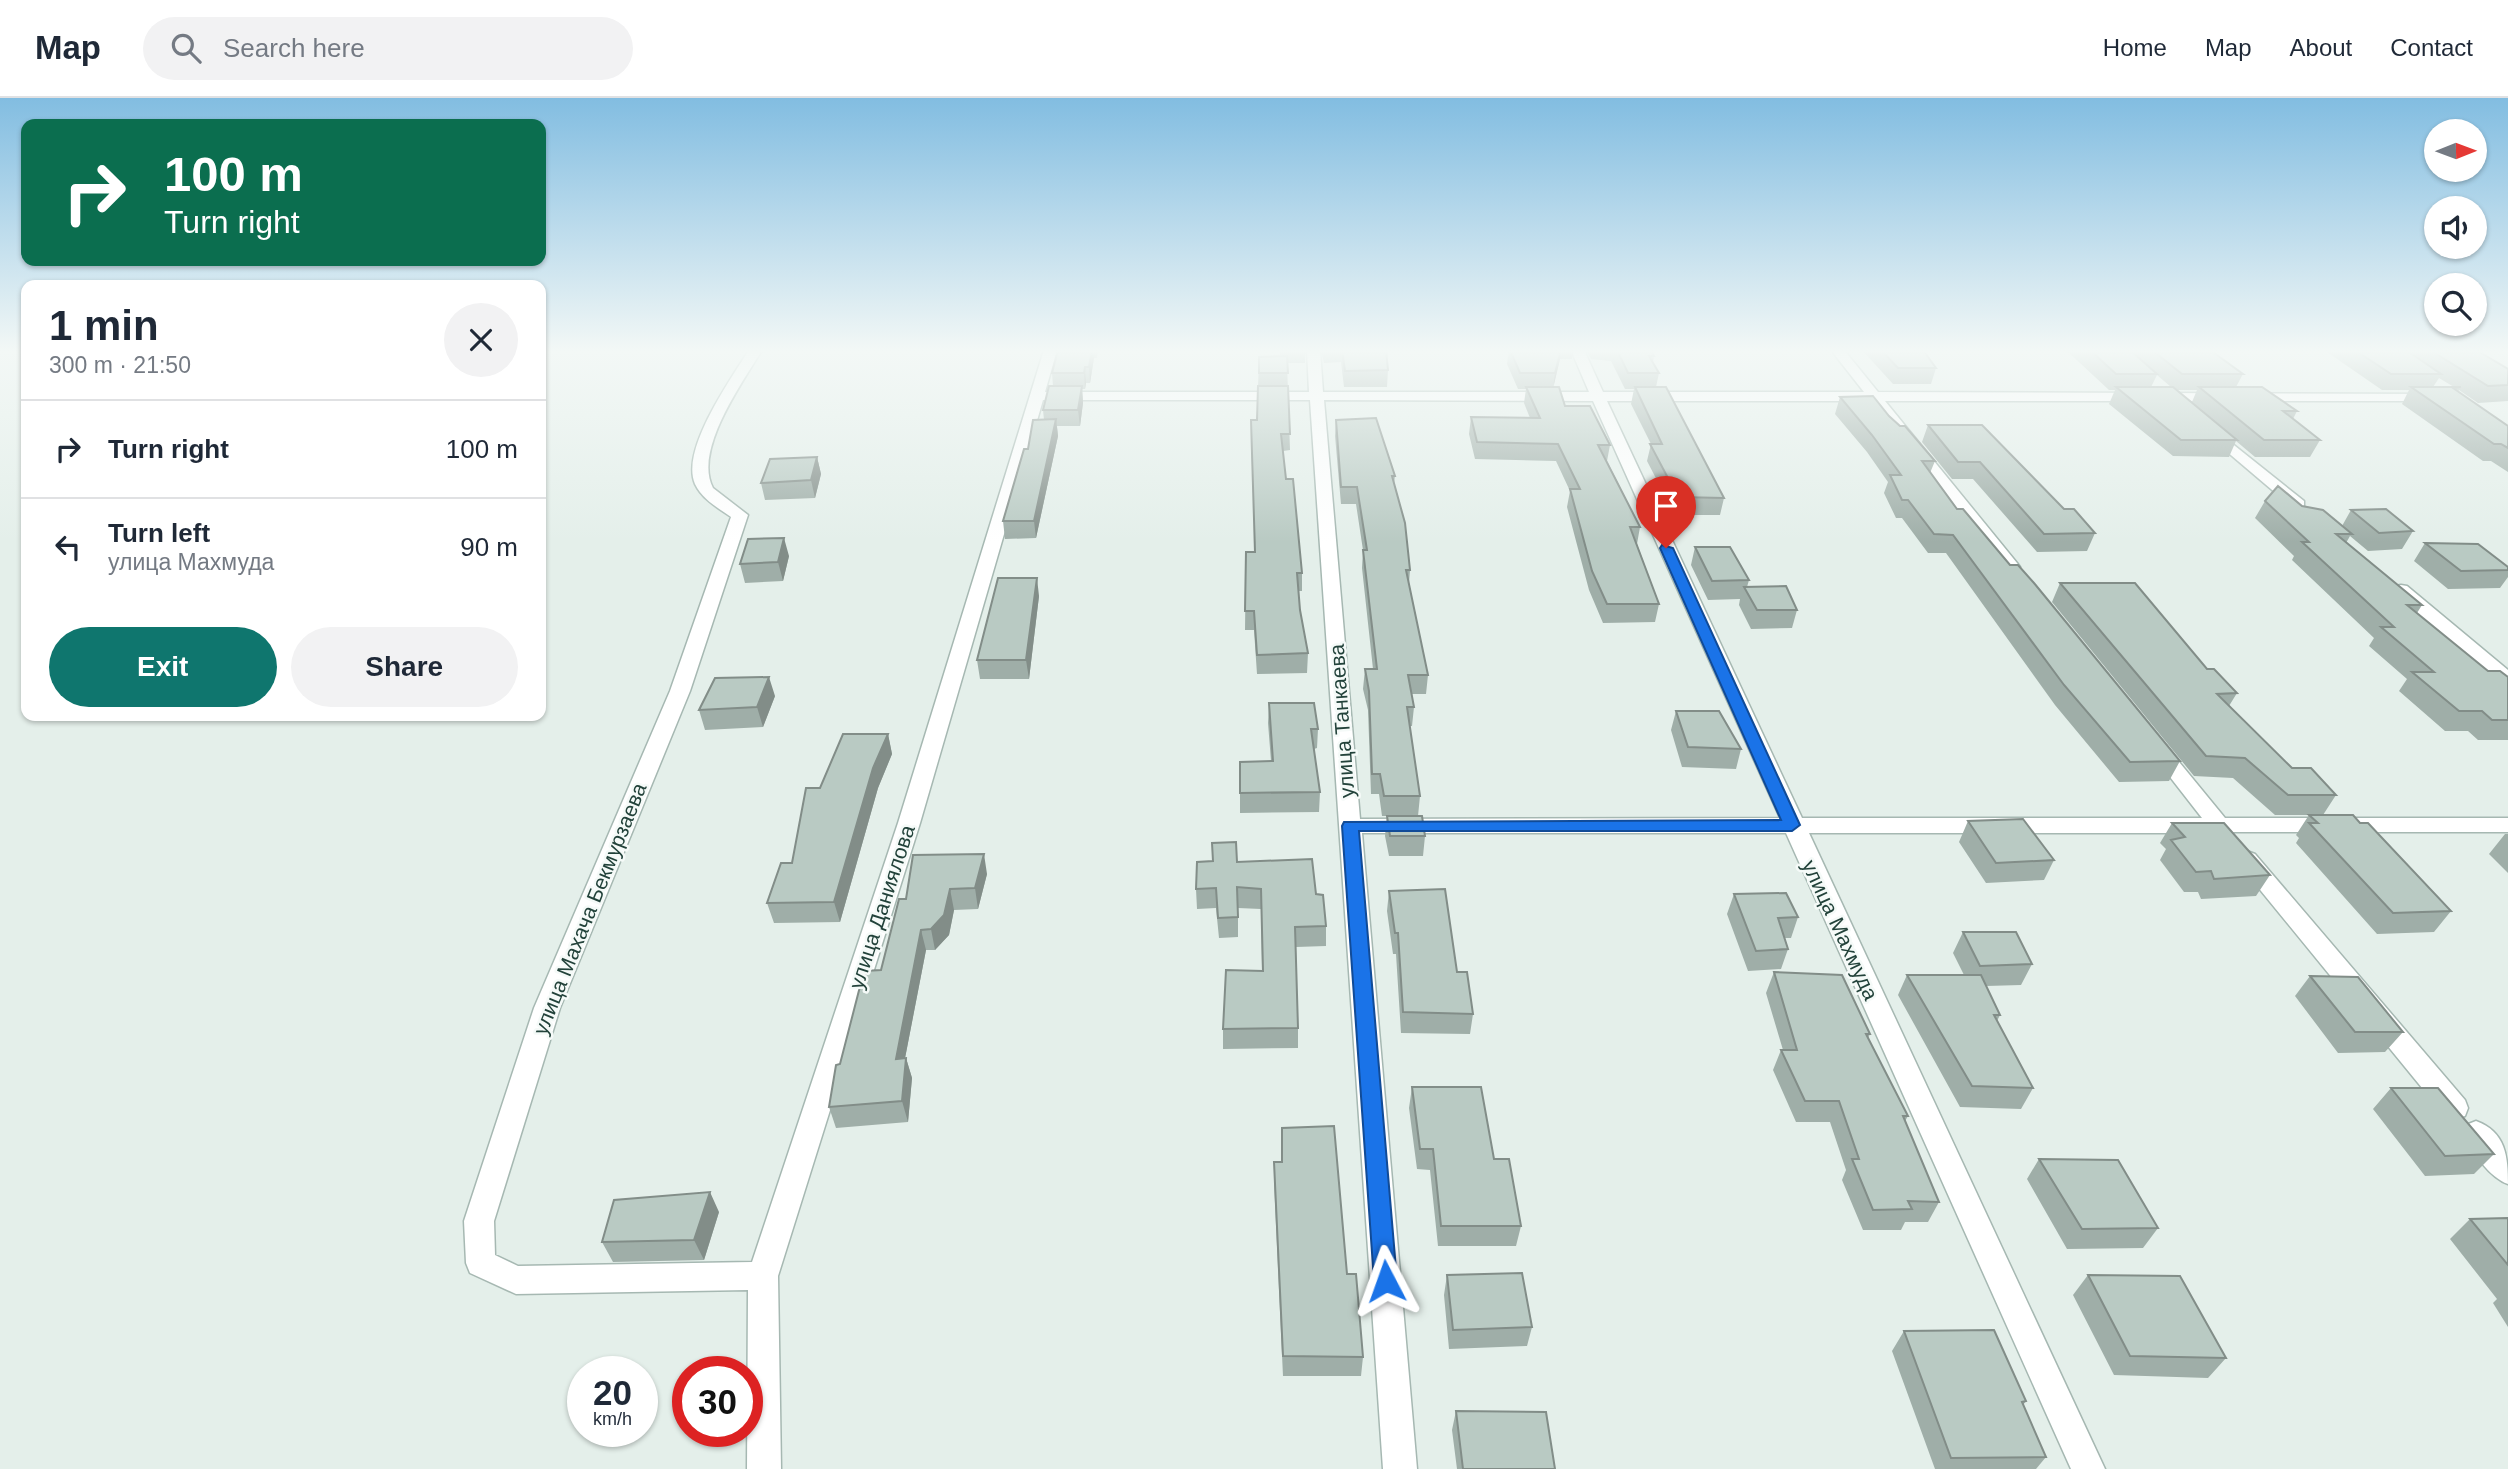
<!DOCTYPE html>
<meta charset="utf-8">
<style>
body{margin:0;font-family:Arial,sans-serif;background:#f2f2f3;color:#1f2937;height:100vh;display:flex;flex-direction:column;font-size:26px;white-space:nowrap}
*{box-sizing:border-box;margin:0}
p{font-size:23px;color:#747a83}
.icon{flex:none;width:38px;height:38px;fill:none;stroke:currentColor;stroke-width:2;stroke-linecap:round;stroke-linejoin:round}
.map{position:relative;flex:1;overflow:hidden}
.drawer{position:absolute;left:21px;top:182px;width:525px;height:441px;display:flex;flex-direction:column;background:#fff;border-radius:14px;box-shadow:0 2px 5px #0004}
.drawer>*{flex:none}
.top-card{position:absolute;left:21px;top:21px;width:525px;height:147px;border-radius:14px;box-shadow:0 2px 5px #0004;background:#0b6e4f;color:#fff;overflow:hidden}
.needle{width:46px;rotate:89deg}
.tools{position:absolute;left:2424px;top:21px;display:grid;gap:14px}
.tools a{display:grid;place-items:center;width:63px;height:63px;border-radius:50%;background:#fff;box-shadow:0 2px 5px #0004;font-size:35px}
.speed{position:absolute;left:567px;top:1258px;display:flex;gap:14px;font-size:35px;font-weight:700;text-align:center}
.speed>*{display:grid;place-content:center;width:91px;height:91px;border-radius:50%;background:#fff;box-shadow:0 2px 5px #0004;line-height:1}
.speed small{font-size:18px;font-weight:400}
.speed .limit{border:10px solid #d22;background:#fff;color:#111}
.pin{position:absolute;display:grid;place-items:center;width:60px;height:60px;color:#fff;margin:-72px -30px;border-radius:50% 50% 50% 0;rotate:-45deg;box-shadow:0 0 7px #0007}
.pin .icon{rotate:45deg}
.me{position:absolute;width:77px;margin:-38px;rotate:356deg;stroke-linejoin:round;filter:drop-shadow(0 0 5px #0008)}
.turn{display:flex;align-items:center;gap:24px;height:147px;padding:0 28px;font-size:32px}
.turn .icon{width:91px;height:91px;stroke-width:2.5}
.turn b{display:block;font-size:49px;line-height:60px}
.round{display:grid;place-items:center;flex:none;width:74px;height:74px;border-radius:37px;background:#f2f2f3}
.summary{display:flex;align-items:center;justify-content:space-between;height:119px;padding:0 28px}
h1{font-size:42px;font-weight:700;line-height:52px}
.button{display:flex;gap:14px;margin-top:auto;padding:14px 28px}
.button a{flex:1;height:80px;border-radius:42px;background:#0f766e;color:#fff;font-size:28px;font-weight:700;line-height:80px;text-align:center}
.button a+a{background:#f2f2f3;color:#1f2937}
ul{padding:0;list-style:none}
li{display:flex;align-items:center;gap:21px;height:98px;padding:0 28px;border-top:2px solid #e0e1e3}
li div{flex:1}
li b{display:block;font-size:26px}
li em{font-style:normal}
header{display:flex;align-items:center;gap:42px;box-sizing:border-box;height:98px;padding:0 35px;background:#fff;border-bottom:2px solid #e0e1e3}
header strong{font-size:33px}
nav{display:flex;gap:38px;margin-inline-start:auto;font-size:24px}
.search{width:490px;height:63px;background:#f2f2f3;display:flex;align-items:center;gap:18px;box-sizing:border-box;padding:0 24px;border-radius:38px;color:#747a83;font-size:26px}
.map>svg:first-child{display:block}
.lines{fill:none;stroke-linecap:round;stroke-linejoin:round}
.minor-casing{stroke:#a6b8b2;stroke-width:3}
.minor{fill:#fff;fill-rule:evenodd}
.wall{fill:#9faea8;fill-rule:evenodd}
.shaded-wall{fill:#828d88}
.building{fill:#b9cac3;stroke:#828d88;stroke-width:2}
.route{fill:#1a73e8;stroke:#114b97;stroke-width:2}
.labels{text-anchor:middle;stroke-width:5;stroke-linejoin:round;paint-order:stroke}
.street-label{font-size:21px;fill:#22423a;stroke:#f5faf8}
</style>
<header>
<strong>Map</strong>
<div class="search"><svg class="icon" aria-label="search" viewBox="0 0 24 24"><circle cx="10" cy="10" r="6"/><path d="M15 15l6 6"/></svg>Search here</div>
<nav><a>Home</a><a>Map</a><a>About</a><a>Contact</a></nav>
</header>
<div class="map">
<svg width="2508" height="1371" viewBox="0 0 2508 1371">
<rect width="100%" height="100%" fill="#e4efea"/>
<g class="lines">
<g class="minor-casing">
<path id="minor" d="M749,252H762C743,284 693,352 713,390L748,417L690,593L560,910L494,1123L495,1157L518,1168L752,1164L898,725L1044,252H1057L1045,294H1309L1307,252H1320L1323,294H1589L1571,252H1584L1603,294H1864L1831,252H1844L1878,294L2437,296L2439,299L2432,303H1885L2017,465L2020,469L2017,473H2005L1870,303H1607L1802,720H2202L2149,652L2159,646L2166,648L2225,720H2508V734H2234L2224,740L2213,735H1809L2105,1371H2071L1786,735H1362L1417,1371H1383L1310,302H1043L920,725L778,1178L781,1371H747L748,1192L516,1196L470,1175L466,1165L464,1123L534,910L670,593L731,419C718,410 702,401 695,386C680,352 731,281 749,252ZM1324,302L1593,303L1780,720L1360,721Z
M2210,328L2304,403V409H2292L2205,335L2203,332Z
M2401,487L2407,488L2508,572V588L2501,586L2395,496L2392,492L2395,488Z
M2247,753L2255,756L2465,1002L2468,1010L2465,1018L2455,1021L2445,1018L2239,766L2236,761L2239,756Z
M2476,1023C2506,1034 2508,1059 2508,1086C2490,1080 2471,1053 2462,1035L2466,1027Z"/>
</g>
<use href="#minor" class="minor"/>
</g>
<path class="wall" d="M1058,252H1098L1097,260H1094L1090,285H1086L1085,291H1082L1083,305L1080,328H1057L1058,338L1036,440L1005,441L1003,423L1028,351L1044,322L1043,312L1053,288L1052,275Z
M1280,252H1305V265H1287L1290,352L1283,353L1286,381L1302,475V493H1298L1300,512L1308,555L1307,575L1257,576L1254,532H1245L1246,454H1255L1251,338L1257,322L1259,259L1280,258Z
M1321,252H1386L1388,272L1387,289H1344L1341,264L1324,265Z
M1509,252H1573L1572,261H1560L1553,289L1565,308L1610,347L1607,363L1640,429L1637,446L1659,506L1655,524L1603,525L1589,492L1567,409L1570,393L1556,363L1475,361L1469,336L1471,319L1530,320L1524,305L1526,291H1518L1507,266Z
M1586,252H1650L1654,258L1653,264L1659,275L1656,289L1724,400L1720,417H1675L1647,363L1651,346L1631,306L1634,291H1625L1611,263L1591,261Z
M1862,252H1923L1936,270L1931,286H1893Z
M2066,252H2210L2243,276L2236,289L2297,313L2293,321L2320,342L2310,359H2255L2236,343L2229,359L2173,358L2109,306L2115,292H2109ZM2157,277L2171,289H2151ZM2177,292H2197L2192,304Z
M2324,252H2476L2508,271V303L2478,305L2459,292L2458,294L2508,328V374L2491,363H2483L2402,306L2409,292H2382ZM2439,280L2454,289H2433Z
M1840,299L1889,318L1935,363L1930,375L1957,411L2180,663L2169,683L2119,684L2055,607L1946,455H1928L1902,420H1896L1884,395L1888,384L1867,354L1835,316Z
M1336,322L1395,378L1394,386L1410,472L1409,485L1428,577L1426,596H1411L1414,609L1412,628H1410L1420,698L1418,718L1425,738L1423,758H1389L1385,738L1387,718H1382L1379,696H1371L1368,612L1363,591L1365,571H1373L1362,470L1363,452L1356,406H1341L1335,338Z
M1928,327L2064,411L2095,435L2087,453L2037,454L1973,381H1952L1922,344Z
M817,359L821,376L815,400L765,402L761,385Z
M2265,403L2302,408L2342,428L2351,412L2413,433L2402,451L2368,453L2350,438L2346,445L2422,507L2417,515L2488,573L2508,579V642H2478L2468,633H2445L2399,593L2407,581L2369,548L2374,540L2292,462L2294,458L2255,420Z
M2425,445L2508,469V479L2500,490L2448,491L2414,463Z
M1695,449L1749,482L1747,489L1797,512L1792,530L1751,531L1739,507L1740,501L1708,502L1691,467Z
M789,458L783,483L745,485L740,466Z
M2060,485L2207,571L2237,595L2229,608L2292,670L2336,697L2323,717L2360,725L2451,813L2434,834L2377,836L2296,745L2299,740L2296,737L2309,717H2275L2233,680L2194,678L2052,504Z
M1039,498L1029,581H980L977,562Z
M775,598L763,629L705,632L699,612Z
M1269,605L1318,631L1317,650L1314,651L1320,694L1319,714L1240,715V664L1271,663L1268,625Z
M1676,613L1741,651L1736,671L1682,669L1671,632Z
M888,636L892,656L878,690L840,824L774,825L767,805L792,765L820,690Z
M1968,723L2054,762L2044,782L1986,785L1959,744Z
M2172,725L2270,777L2256,798L2201,801L2198,794H2184L2160,762L2166,751L2160,745Z
M2505,736H2508V775L2489,756Z
M1212,745L1237,764L1316,796L1326,828V848L1296,849L1298,930V950L1223,951V931L1262,873L1261,811L1238,810V839L1219,840L1216,810L1197,811L1196,791L1212,763Z
M987,776L978,811L954,812L949,837L935,852H926L905,960H906L912,980L908,1024L836,1030L829,1009L840,966L881,872L906,801Z
M1389,793L1457,874L1473,916L1470,936L1401,935L1396,856H1393L1387,813Z
M1734,796L1798,819L1791,840H1785L1788,851L1781,871L1748,873L1727,816Z
M1963,834L2032,866L2021,887L1986,888L2000,917L1997,923L2033,990L2021,1011L1960,1009L1898,897L1907,877H1964L1953,855Z
M1774,874L1870,936L1868,940L1908,1018L1905,1023L1939,1104L1928,1124H1905L1901,1132H1863L1842,1082L1846,1072L1830,1024H1796L1773,972L1781,952H1783L1766,895Z
M2310,878L2403,934L2385,954L2338,955L2295,898Z
M1412,989L1494,1061L1521,1128L1516,1148H1438L1430,1072L1417,1071L1409,1010Z
M2391,990L2494,1056L2474,1076L2425,1078L2373,1011Z
M2039,1061L2158,1130L2143,1150L2067,1151L2027,1081Z
M1274,1064L1347,1176L1363,1259L1361,1278H1283L1274,1084Z
M719,1114L704,1162L613,1164L602,1144Z
M2508,1120V1229L2493,1205L2497,1201L2450,1141L2470,1121Z
M1447,1177L1532,1229L1527,1248L1449,1251L1444,1197Z
M2088,1177L2226,1260L2208,1280L2114,1277L2073,1197Z
M1904,1233L2026,1303L2023,1307L2046,1359L2036,1371H1935L1892,1253Z
M1456,1313L1555,1371H1457L1452,1332Z"/>
<path class="shaded-wall" d="M1092,252H1093L1094,260L1090,285L1089,269Z
M1561,252L1560,261L1553,291L1555,275Z
M1085,269L1086,285L1085,291L1084,275Z
M1082,288L1083,305L1080,328L1078,312Z
M1056,321L1058,338L1036,440L1034,423Z
M817,359L821,376L815,400L811,382Z
M784,440L789,458L783,483L778,464Z
M1037,480L1039,498L1029,581L1026,562Z
M769,579L775,598L763,629L757,609Z
M888,636L892,656L878,690L840,824L834,804L873,670Z
M984,756L987,776L978,811L975,790Z
M950,791L954,812L949,837L935,852L931,831Z
M921,832L926,852L901,981L896,961Z
M906,960L912,980L908,1024L902,1003Z
M710,1094L719,1114L704,1162L694,1142Z"/>
<path class="building" d="M1058,252H1092L1089,269H1085L1084,275H1052Z
M1342,252H1386L1388,272L1345,273Z
M1510,252H1561L1555,275H1520Z
M1617,252H1650L1654,258H1649L1659,275H1628Z
M1881,252H1923L1936,270H1898Z
M2090,252H2130L2157,276H2116Z
M2152,252H2210L2243,276H2182Z
M2355,252H2406L2441,276H2391Z
M2430,252H2476L2508,271V287L2488,288Z
M1287,258L1288,275H1259V259Z
M1049,288H1082L1078,312H1043Z
M1258,288H1288L1290,336H1281L1286,381H1293L1302,475H1297L1300,512L1308,555L1257,557L1254,513H1245L1246,454H1255L1251,322H1257Z
M1526,289H1559L1565,308H1590L1610,347H1598L1640,429H1630L1659,506H1607L1592,473L1570,391H1580L1558,346L1477,344L1471,319L1540,320Z
M1635,289H1666L1724,400L1678,399L1650,346H1662Z
M2116,289H2173L2237,342H2181Z
M2199,289H2262L2297,313H2283L2320,342H2264Z
M2411,289H2461L2453,290L2508,328V350L2501,346H2494Z
M1873,298L1889,318L1900,328H1905L1935,363H1922L1957,411H1963L2010,467H2018L2034,485L2180,663L2130,664L2064,587L1953,437L1934,436L1908,402H1902L1890,377H1901L1872,337L1840,299Z
M1376,320L1395,378H1392L1405,425L1410,472H1406L1428,577H1408L1414,609H1407L1420,698H1384L1380,676H1372L1369,593L1365,571H1377L1363,452H1367L1357,389H1341L1336,322Z
M1056,321L1034,423H1003L1024,351H1028L1033,322Z
M1928,327H1982L2064,411H2074L2095,435L2044,436L1980,364H1958Z
M817,359L811,382L761,385L770,361Z
M2278,388L2302,408L2323,412L2352,436H2336L2422,507H2407L2488,573H2500L2508,579V622H2492L2482,613H2459L2412,574H2434L2381,529H2394L2302,444H2309L2265,403Z
M2386,411L2413,433L2379,435L2351,412Z
M784,440L778,464L740,466L748,441Z
M2425,445L2478,446L2508,469V472L2461,473Z
M1695,449H1730L1749,482L1712,483Z
M998,480H1037L1026,562H977Z
M2060,485H2135L2207,571H2214L2237,595L2217,596L2292,670H2311L2336,697H2288L2245,660L2206,658Z
M1786,488L1797,512H1757L1744,489Z
M769,579L757,609L699,612L715,580Z
M1269,605H1314L1318,631H1311L1320,694L1240,695V664L1273,663Z
M1676,613H1719L1741,651L1688,649Z
M843,636H888L873,670L834,804L767,805L781,765H792L806,690H820Z
M2309,717H2353L2360,725H2368L2451,813L2393,815L2309,725H2318Z
M1387,718H1422L1425,738H1390Z
M2023,721L2054,762L1996,765L1968,723Z
M2172,725H2224L2270,777L2214,781L2211,773L2196,774L2171,742L2185,739Z
M1236,744L1237,764L1312,761L1316,796L1323,797L1326,828L1295,829L1298,930L1223,931L1226,872L1263,873L1261,791L1237,789L1238,819L1218,820L1216,790L1196,791L1197,764L1213,763L1212,745Z
M984,756L975,790L950,791L944,817L931,831L921,832L896,961L906,960L902,1003L829,1009L836,967L840,966L864,873L881,872L899,801H906L913,757Z
M1445,791L1457,874H1467L1473,916L1403,914L1398,835H1395L1389,793Z
M1786,795L1798,819L1778,820L1788,851L1756,853L1734,796Z
M1963,834H2016L2032,866L1980,868Z
M1774,874L1842,877L1870,936H1866L1908,1018H1903L1939,1104L1908,1103L1912,1111L1873,1112L1852,1061H1859L1839,1003H1805L1781,952H1797Z
M1907,877H1981L2000,917H1994L2033,990L1972,988Z
M2310,878L2358,879L2403,934H2355Z
M1412,989H1481L1494,1061H1509L1521,1128H1441L1433,1051H1420Z
M2391,990H2438L2494,1056L2445,1058Z
M1334,1028L1347,1176H1356L1363,1259L1283,1258L1274,1064H1282V1030Z
M2039,1061L2118,1062L2158,1130L2082,1131Z
M710,1094L694,1142L602,1144L614,1102Z
M2508,1120V1167L2470,1121Z
M1522,1175L1532,1229L1453,1232L1447,1177Z
M2088,1177L2180,1178L2226,1260L2130,1258Z
M1994,1232L2026,1303L2022,1304L2046,1359L1951,1360L1904,1233Z
M1456,1313L1546,1314L1555,1371H1463Z"/>
<linearGradient id="sky" x2="0" y2="1"><stop stop-color="#82bde1"/><stop offset="0.57" stop-color="#f3f8f6"/><stop offset="1" stop-color="#f3f8f6" stop-opacity="0"/></linearGradient>
<rect width="2508" height="444" fill="url(#sky)"/>
<path class="route" d="M1662,447L1673,450L1800,727L1792,733H1359L1397,1183L1394,1191L1386,1194L1378,1191L1374,1183L1342,728L1344,724L1781,722L1660,450Z"/>
<g class="labels">
<g class="street-label">
<text transform="translate(1342 623) rotate(-94)" y="7">улица Танкаева</text>
<text transform="translate(882 809) rotate(-72)" y="7">улица Даниялова</text>
<text transform="translate(590 811) rotate(-68)" y="7">улица Махача Бекмурзаева</text>
<text transform="translate(1840 832) rotate(65)" y="7">улица Махмуда</text>
</g>
</g>
</svg>
<div class="tools">
<a><svg class="needle" viewBox="-14 -14 28 28"><path d="M0-13l5 13h-10z" fill="#e53935"/><path d="M0 13l5-13h-10z" fill="#747a83"/></svg></a>
<a><svg class="icon" aria-label="sound" viewBox="0 0 24 24"><path d="M4 9h4l5-4v14l-5-4H4zM17 9q2 3 0 6"/></svg></a>
<a><svg class="icon" aria-label="search" viewBox="0 0 24 24"><circle cx="10" cy="10" r="6"/><path d="M15 15l6 6"/></svg></a>
</div>
<div class="speed"><div>20<small>km/h</small></div><div class="limit">30</div></div>
<div class="pin" style="left:1666px;top:450px;background:#d93025"><svg class="icon" aria-label="arrive" viewBox="0 0 24 24"><path d="M6 21V4h12l-3 4 3 4H6"/></svg></div>
<svg class="me" style="left:1386px;top:1183px" viewBox="-20 -20 40 40"><path d="M0-17L14 15 0 8-14 15z" fill="#1a73e8" stroke="#fff" stroke-width="4"/></svg>
<div class="top-card">
<div class="turn"><svg class="icon" aria-label="right" viewBox="0 0 24 24"><path d="M7 20v-9h11M14 6l5 5-5 5"/></svg><div><b>100 m</b>Turn right</div></div>
</div>
<section class="drawer">
<div class="summary"><div><h1>1 min</h1><p>300 m · 21:50</p></div><a class="round"><svg class="icon" aria-label="close" viewBox="0 0 24 24"><path d="M6 6l12 12M18 6L6 18"/></svg></a></div>
<ul>
<li><svg class="icon" aria-label="right" viewBox="0 0 24 24"><path d="M7 20v-9h11M14 6l5 5-5 5"/></svg><div><b>Turn right</b></div><em>100 m</em></li>
<li><svg class="icon" aria-label="left" viewBox="0 0 24 24"><path d="M17 20v-9H6M10 6l-5 5 5 5"/></svg><div><b>Turn left</b><p>улица Махмуда</p></div><em>90 m</em></li>
</ul>
<div class="button"><a>Exit</a><a>Share</a></div>
</section>
</div>
